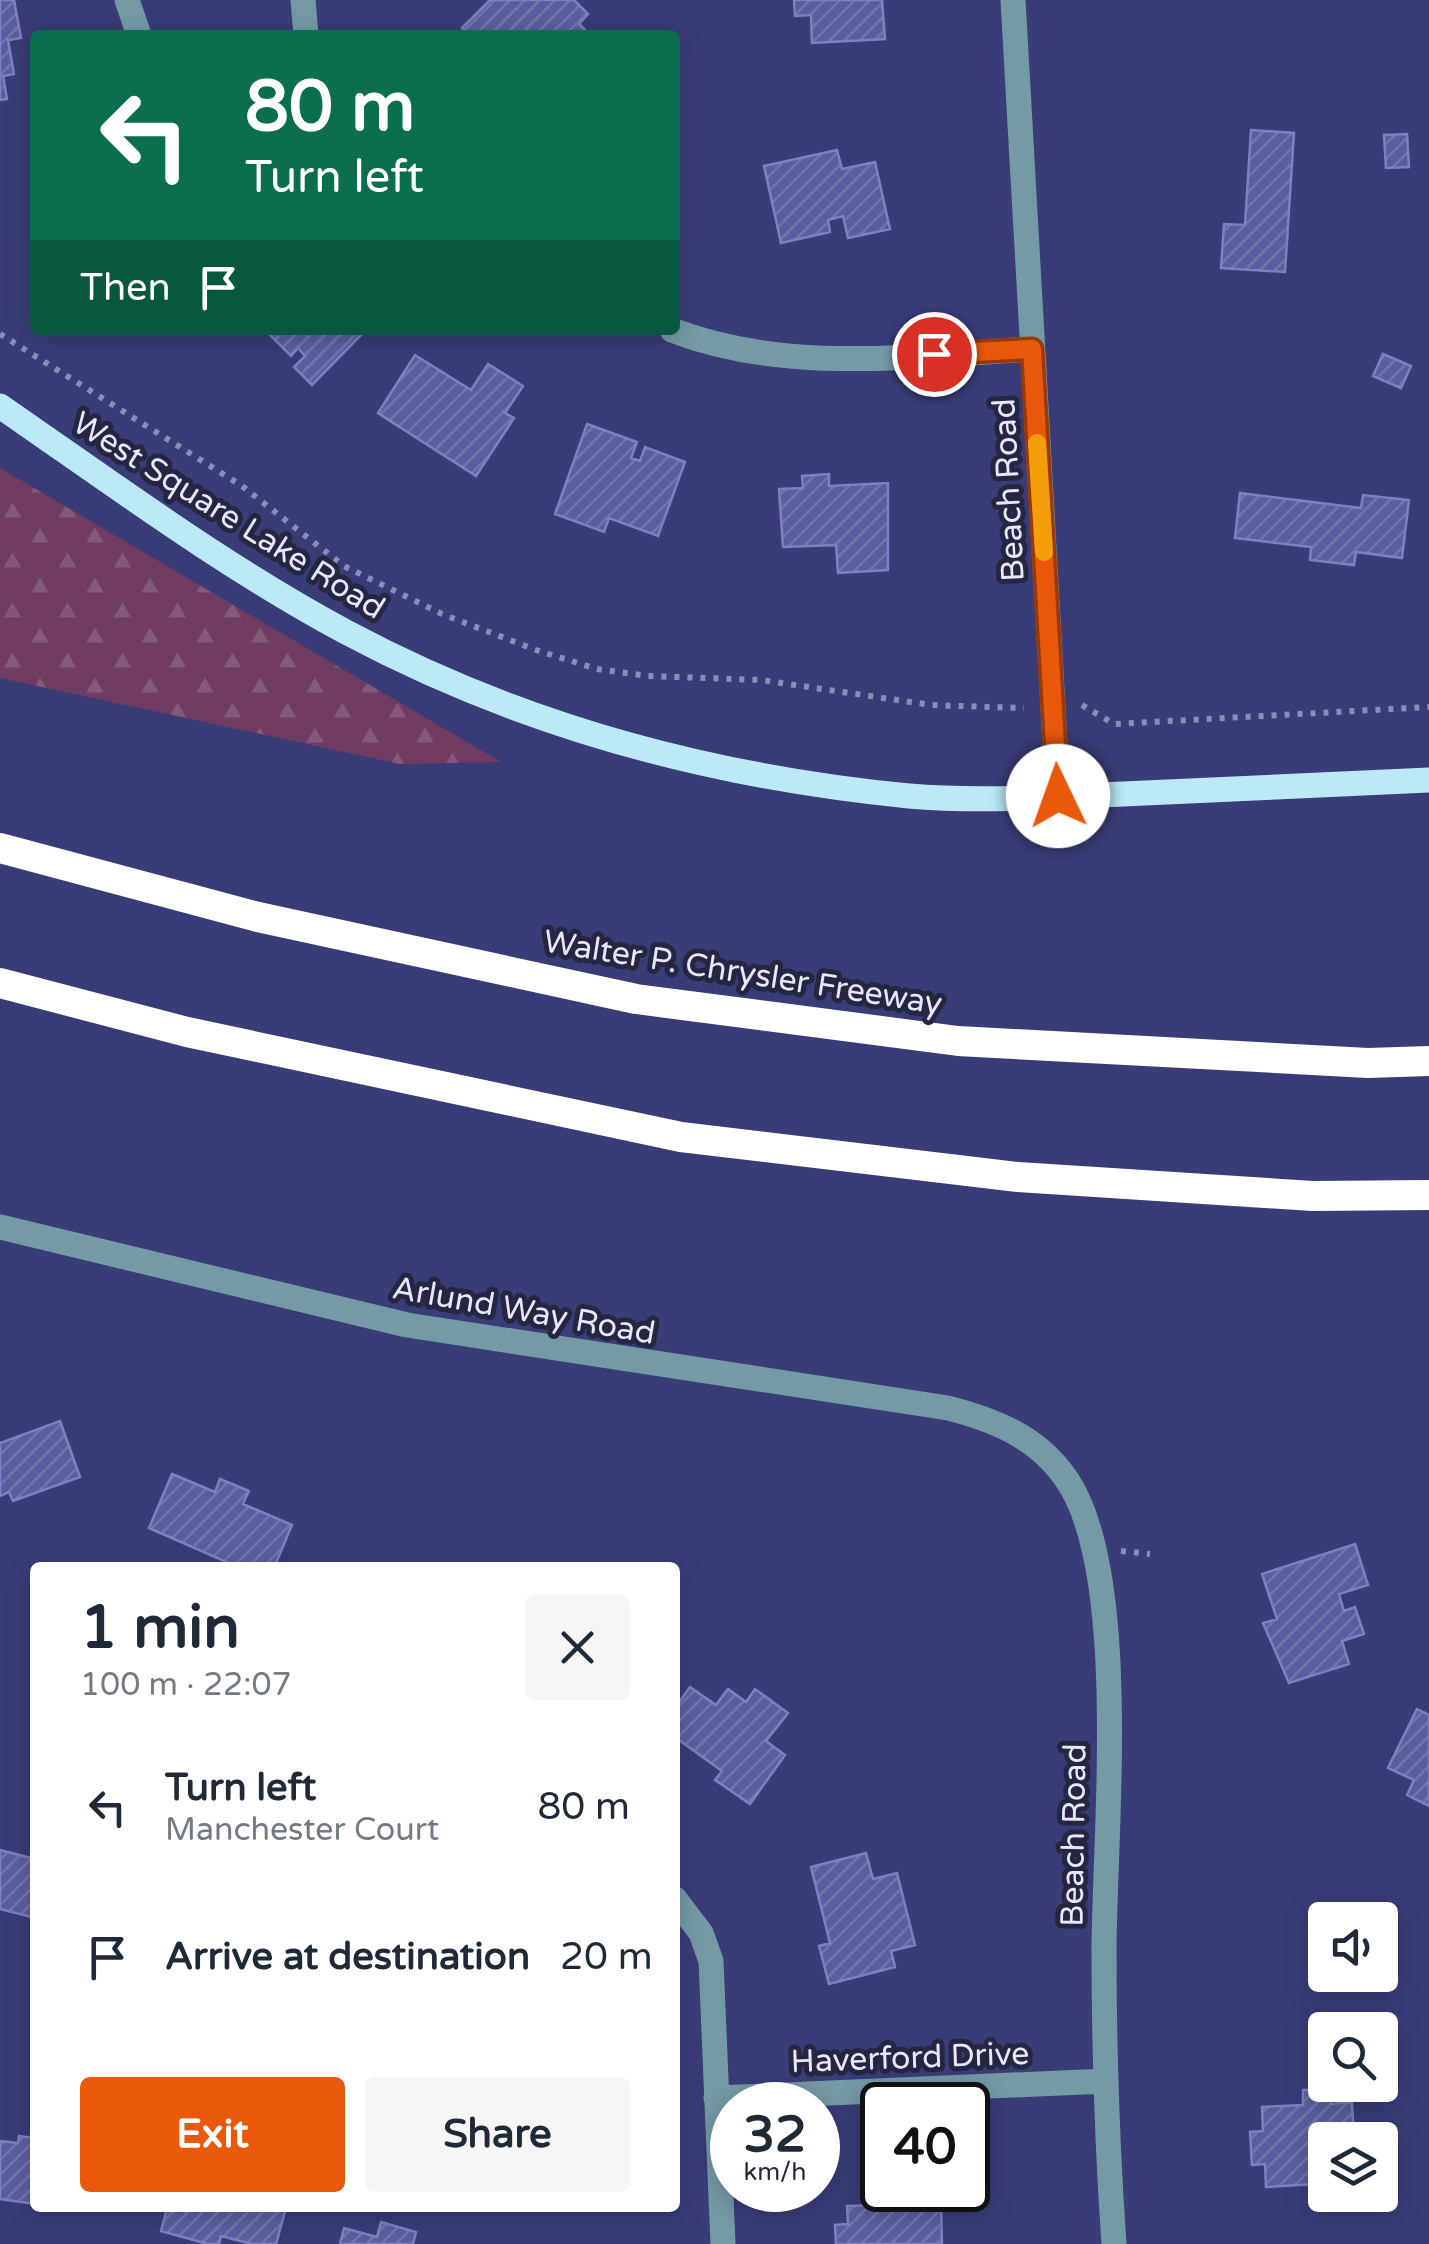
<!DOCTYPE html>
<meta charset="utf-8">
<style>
body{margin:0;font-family:"Varela Round",sans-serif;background:#f6f6f7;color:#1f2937;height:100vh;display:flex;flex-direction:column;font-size:38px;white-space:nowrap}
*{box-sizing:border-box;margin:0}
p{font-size:32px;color:#747a83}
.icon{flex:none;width:55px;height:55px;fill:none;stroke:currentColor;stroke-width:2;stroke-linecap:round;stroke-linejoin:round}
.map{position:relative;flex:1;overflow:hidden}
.drawer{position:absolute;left:30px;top:1562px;width:650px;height:650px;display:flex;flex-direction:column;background:#fff;border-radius:10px;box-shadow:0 5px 25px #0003}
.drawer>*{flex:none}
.banner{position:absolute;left:30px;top:30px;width:650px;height:305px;border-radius:10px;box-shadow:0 5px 25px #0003;background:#0b6e4f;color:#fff;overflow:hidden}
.controls{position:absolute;left:1308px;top:1902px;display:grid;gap:20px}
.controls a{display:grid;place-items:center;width:90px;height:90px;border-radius:10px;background:#fff;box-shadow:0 5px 25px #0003;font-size:50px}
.speed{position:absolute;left:710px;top:2082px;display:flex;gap:20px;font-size:50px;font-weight:700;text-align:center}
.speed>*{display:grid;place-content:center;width:130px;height:130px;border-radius:50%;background:#fff;box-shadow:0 5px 25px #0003;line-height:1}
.speed small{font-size:25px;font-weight:400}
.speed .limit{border:5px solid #111;border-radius:15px;background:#fff;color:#111}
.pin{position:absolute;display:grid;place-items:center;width:85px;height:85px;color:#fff;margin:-42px;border:5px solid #fff;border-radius:50%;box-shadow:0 2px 10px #0007}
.me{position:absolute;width:110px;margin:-55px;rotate:357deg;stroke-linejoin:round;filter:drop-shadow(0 0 8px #0008)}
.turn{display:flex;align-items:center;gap:35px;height:210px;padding:0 50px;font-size:45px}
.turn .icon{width:130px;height:130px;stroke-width:2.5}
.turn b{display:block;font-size:70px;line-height:85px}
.then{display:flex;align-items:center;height:95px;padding:0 50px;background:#0003;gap:20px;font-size:38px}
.round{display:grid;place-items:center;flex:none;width:105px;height:105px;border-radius:10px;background:#f6f6f7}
.headline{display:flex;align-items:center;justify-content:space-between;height:170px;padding:0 50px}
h1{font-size:60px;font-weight:800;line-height:75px}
.button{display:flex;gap:20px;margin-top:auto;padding:20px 50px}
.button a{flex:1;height:115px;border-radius:10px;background:#ea580c;color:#fff;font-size:40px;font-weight:800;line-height:115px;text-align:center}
.button a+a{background:#f6f6f7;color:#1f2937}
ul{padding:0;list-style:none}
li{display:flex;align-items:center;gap:30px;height:150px;padding:0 50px}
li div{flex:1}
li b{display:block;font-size:38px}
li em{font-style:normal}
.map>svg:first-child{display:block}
.forest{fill:url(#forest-firs)}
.building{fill:url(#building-hatch);stroke:#7b81c3;stroke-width:2.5}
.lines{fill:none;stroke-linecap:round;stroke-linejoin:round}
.path{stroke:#8a8db7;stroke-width:6;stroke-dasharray:5 8;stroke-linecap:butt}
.minor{stroke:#749aa6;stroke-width:25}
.major{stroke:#bce9f8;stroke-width:25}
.highway{stroke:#fff;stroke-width:30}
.route-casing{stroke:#983908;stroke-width:25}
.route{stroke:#ea580c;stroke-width:18}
.slow{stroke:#f59e0b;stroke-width:18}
.labels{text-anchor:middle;stroke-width:10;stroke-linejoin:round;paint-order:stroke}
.street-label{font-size:32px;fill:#e5e8fe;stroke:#252742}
</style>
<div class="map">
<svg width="1429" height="2244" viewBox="0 0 1429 2244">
<defs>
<pattern id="forest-firs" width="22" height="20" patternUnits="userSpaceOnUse" patternTransform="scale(2.5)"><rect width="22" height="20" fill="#703c61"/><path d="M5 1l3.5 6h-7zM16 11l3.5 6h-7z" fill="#845879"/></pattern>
<pattern id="building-hatch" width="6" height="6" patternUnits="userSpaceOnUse" patternTransform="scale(2.5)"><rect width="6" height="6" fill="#5a5e9e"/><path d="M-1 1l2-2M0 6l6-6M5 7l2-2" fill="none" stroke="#7275ad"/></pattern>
</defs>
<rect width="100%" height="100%" fill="#393c77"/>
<path class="forest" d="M0,468L501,762L400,764L0,678Z"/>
<path class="building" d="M0,0H14L21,38L8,40L14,74L3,76L7,99L0,100Z
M490,0H574L588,14L579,24L590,35H469L462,28Z
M794,0H882L885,39L812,43L811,15L795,16Z
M1251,130L1294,133L1285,272L1221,268L1224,224L1245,225Z
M1407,134L1409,167L1386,168L1384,135Z
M837,150L842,169L875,162L890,229L848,238L843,216L828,220L830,232L781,243L764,166Z
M265,330H366L312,385L294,367L305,356L298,348L291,356Z
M1383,354L1411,366L1401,388L1373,376Z
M415,355L471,390L488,364L523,386L505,413L514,418L476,476L378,413Z
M587,424L637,442L631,458L640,461L645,447L685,462L658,536L609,518L604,532L555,514Z
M829,474V486L888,483V570L838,573L836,545L783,547L779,489L803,488L802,476Z
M1240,493L1361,508L1363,495L1409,500L1402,558L1356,552L1354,565L1310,560L1311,547L1235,538Z
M60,1421L80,1477L13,1501L9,1492L0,1496V1443Z
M172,1474L215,1492L220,1479L249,1491L243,1504L292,1525L274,1568H240L149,1528Z
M1355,1544L1368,1585L1339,1594L1344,1611L1355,1607L1364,1634L1342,1641L1349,1664L1289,1683L1263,1623L1277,1619L1262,1574Z
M690,1687L716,1705L728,1689L746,1702L755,1689L788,1713L766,1741L785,1755L750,1804L715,1780L722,1771L675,1737V1708Z
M1417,1709L1429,1715V1806L1407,1795L1414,1780L1388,1768Z
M0,1850L35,1859V1918L0,1909Z
M866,1853L873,1879L897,1873L915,1945L891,1951L895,1967L829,1984L819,1946L830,1943L811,1867Z
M1330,2089L1331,2104L1352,2102L1354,2140H1325V2173L1314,2174L1315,2184L1266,2187L1265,2164L1252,2165L1250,2132L1263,2131L1262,2107L1303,2105V2090Z
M19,2136L35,2138V2204L0,2199V2141L18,2143Z
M1330,2195H1378L1379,2201L1330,2204Z
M941,2203L942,2244H836L835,2225L848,2224L847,2206Z
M167,2208H286L276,2244H252L221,2236L219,2244H208L161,2231Z
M381,2222L416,2232L413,2244H340L344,2228L377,2237Z"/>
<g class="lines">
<path class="path" d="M0,334L242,486L344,566L442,614L536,650L597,669L648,676L761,680L931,705L1024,708
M1082,705L1114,724L1429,707
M1121,1551L1150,1554"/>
<path class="minor" d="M127,0L139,35
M303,0L306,35
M1013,0L1058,796
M672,330C785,374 914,356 1032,349
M0,1227L407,1325L948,1408C999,1421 1044,1440 1072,1488C1128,1587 1105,1829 1104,1947C1104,2046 1107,2145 1114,2244
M675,1899L701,1933L711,1961L723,2244
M716,2098L1106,2081"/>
<path class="major" d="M0,406C113,484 225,567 346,632C520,725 713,777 909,796C979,802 1053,797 1123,794C1225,789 1327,785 1429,780"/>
<path class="highway" d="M0,848L258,917L636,999L958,1041L1368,1063L1429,1061
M0,983L187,1032L681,1137L1018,1177L1313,1196L1429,1195"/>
</g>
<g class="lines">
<g class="route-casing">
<path id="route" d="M934,354L1032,349L1058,796"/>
</g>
<use href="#route" class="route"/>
<path class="slow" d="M1037,443L1044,552"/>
</g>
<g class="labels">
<g class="street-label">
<text transform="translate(1008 490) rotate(-93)" y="11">Beach Road</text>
<text transform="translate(229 515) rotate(32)" y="11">West Square Lake Road</text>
<text transform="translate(743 972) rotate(9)" y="11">Walter P. Chrysler Freeway</text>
<text transform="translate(524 1310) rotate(10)" y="11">Arlund Way Road</text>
<text transform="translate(1073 1835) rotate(-89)" y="11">Beach Road</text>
<text transform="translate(910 2057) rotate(-2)" y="11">Haverford Drive</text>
</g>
</g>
</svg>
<div class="controls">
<a><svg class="icon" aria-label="sound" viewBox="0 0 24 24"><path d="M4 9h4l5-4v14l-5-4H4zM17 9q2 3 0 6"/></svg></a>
<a><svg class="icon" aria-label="search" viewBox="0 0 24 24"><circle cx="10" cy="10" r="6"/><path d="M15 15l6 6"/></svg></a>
<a><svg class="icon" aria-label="layers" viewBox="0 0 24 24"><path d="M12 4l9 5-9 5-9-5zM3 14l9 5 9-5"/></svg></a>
</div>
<div class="speed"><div>32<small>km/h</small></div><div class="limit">40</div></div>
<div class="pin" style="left:934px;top:354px;background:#d93025"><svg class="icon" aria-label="arrive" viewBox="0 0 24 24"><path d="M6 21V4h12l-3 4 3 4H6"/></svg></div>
<svg class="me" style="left:1058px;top:796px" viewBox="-20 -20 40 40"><circle r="19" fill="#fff"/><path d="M0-13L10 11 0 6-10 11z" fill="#ea580c"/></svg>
<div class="banner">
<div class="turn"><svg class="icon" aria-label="left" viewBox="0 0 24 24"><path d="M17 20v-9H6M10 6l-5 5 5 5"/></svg><div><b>80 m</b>Turn left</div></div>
<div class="then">Then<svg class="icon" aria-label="arrive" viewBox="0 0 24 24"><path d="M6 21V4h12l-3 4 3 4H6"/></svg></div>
</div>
<section class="drawer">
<div class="headline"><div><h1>1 min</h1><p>100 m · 22:07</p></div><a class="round"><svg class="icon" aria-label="close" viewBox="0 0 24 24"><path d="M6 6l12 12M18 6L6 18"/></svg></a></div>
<ul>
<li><svg class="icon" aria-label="left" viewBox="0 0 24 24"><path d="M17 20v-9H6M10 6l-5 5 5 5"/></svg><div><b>Turn left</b><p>Manchester Court</p></div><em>80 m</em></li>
<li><svg class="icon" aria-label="arrive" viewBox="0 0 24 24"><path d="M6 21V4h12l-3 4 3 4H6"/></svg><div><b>Arrive at destination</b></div><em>20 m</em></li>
</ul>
<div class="button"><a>Exit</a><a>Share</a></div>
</section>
</div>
